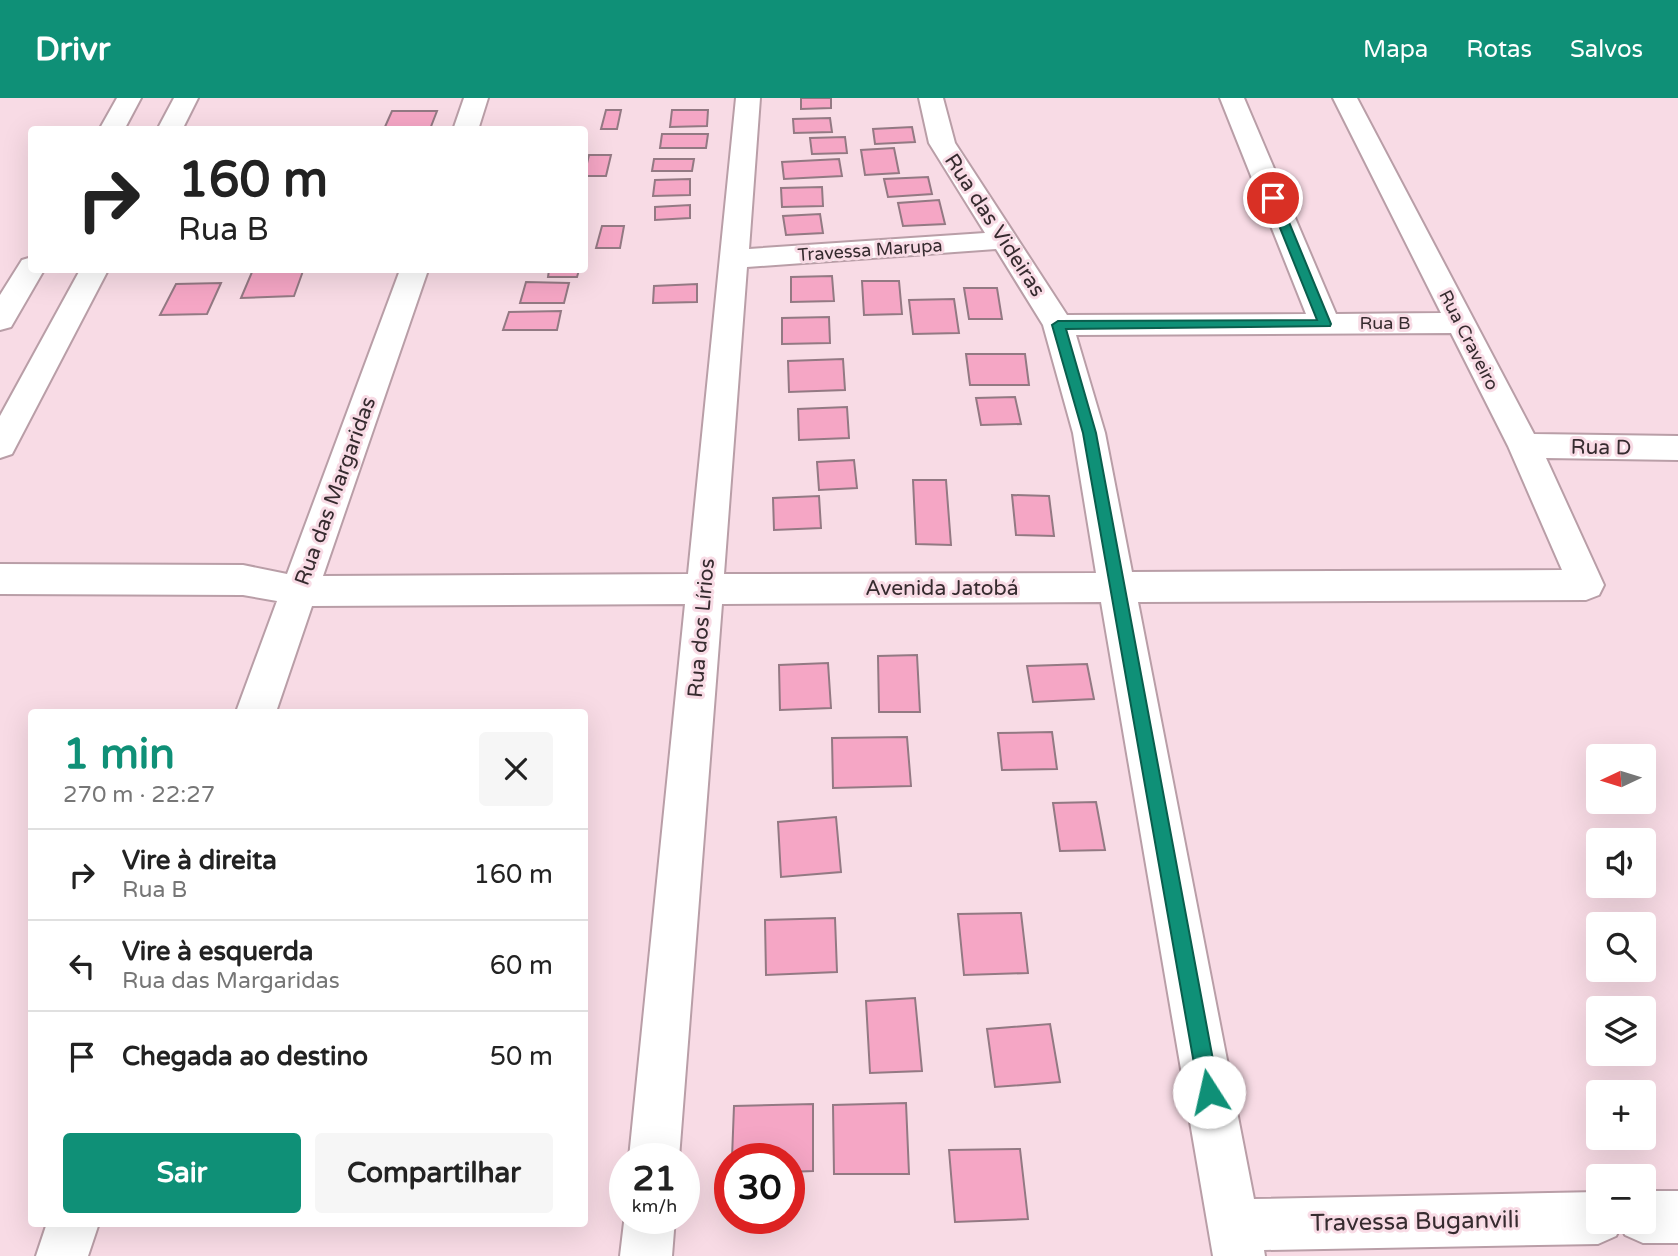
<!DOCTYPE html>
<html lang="pt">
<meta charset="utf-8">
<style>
body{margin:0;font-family:"Varela Round",sans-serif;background:#f6f6f6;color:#222;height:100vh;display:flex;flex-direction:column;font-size:26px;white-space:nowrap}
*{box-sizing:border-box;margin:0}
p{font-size:23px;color:#767676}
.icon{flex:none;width:38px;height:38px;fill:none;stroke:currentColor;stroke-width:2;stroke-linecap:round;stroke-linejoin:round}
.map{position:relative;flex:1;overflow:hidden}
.drawer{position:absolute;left:28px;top:611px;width:560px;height:518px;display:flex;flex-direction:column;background:#fff;border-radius:7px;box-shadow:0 7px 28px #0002}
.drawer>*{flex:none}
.guide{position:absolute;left:28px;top:28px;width:560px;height:147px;border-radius:7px;box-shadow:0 7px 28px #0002;background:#fff;color:#222;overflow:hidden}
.needle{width:46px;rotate:266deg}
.tools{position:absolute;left:1586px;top:646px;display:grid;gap:14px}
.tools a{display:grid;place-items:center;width:70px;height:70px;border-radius:7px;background:#fff;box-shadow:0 7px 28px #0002;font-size:35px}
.speed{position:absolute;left:609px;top:1045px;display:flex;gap:14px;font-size:35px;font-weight:700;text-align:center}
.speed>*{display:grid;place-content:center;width:91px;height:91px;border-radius:50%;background:#fff;box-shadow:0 7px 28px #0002;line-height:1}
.speed small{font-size:18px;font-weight:400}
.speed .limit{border:10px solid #d22;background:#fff;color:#111}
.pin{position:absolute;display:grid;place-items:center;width:60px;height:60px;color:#fff;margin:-30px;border:4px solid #fff;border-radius:50%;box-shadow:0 2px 7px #0007}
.me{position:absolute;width:77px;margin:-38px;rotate:350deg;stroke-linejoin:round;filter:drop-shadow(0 0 5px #0008)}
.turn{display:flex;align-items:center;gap:24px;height:147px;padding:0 35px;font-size:32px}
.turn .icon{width:91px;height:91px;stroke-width:2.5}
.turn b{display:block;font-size:49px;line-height:60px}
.round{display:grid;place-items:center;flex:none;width:74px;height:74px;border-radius:7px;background:#f6f6f6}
.overview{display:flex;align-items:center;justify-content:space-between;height:119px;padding:0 35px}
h1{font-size:42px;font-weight:800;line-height:52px;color:#0f9077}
.action{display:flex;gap:14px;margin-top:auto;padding:14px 35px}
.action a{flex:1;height:80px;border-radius:7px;background:#0f9077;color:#fff;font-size:28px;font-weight:800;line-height:80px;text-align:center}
.action a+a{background:#f6f6f6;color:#222}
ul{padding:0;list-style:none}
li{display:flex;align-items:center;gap:21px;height:91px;padding:0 35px;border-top:2px solid #e0e0e0}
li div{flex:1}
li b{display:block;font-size:26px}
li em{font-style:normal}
header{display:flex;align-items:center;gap:42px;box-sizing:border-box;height:98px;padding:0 35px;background:#0f9077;color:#fff}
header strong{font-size:33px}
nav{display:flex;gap:38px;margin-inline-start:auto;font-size:24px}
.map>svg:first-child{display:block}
.building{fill:#f5a6c5;stroke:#937983;stroke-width:2}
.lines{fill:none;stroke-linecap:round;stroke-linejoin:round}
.minor-casing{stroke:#b99ea7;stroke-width:4}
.tertiary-casing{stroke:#b99ea7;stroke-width:4}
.minor{fill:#fff;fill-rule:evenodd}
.tertiary{fill:#fff;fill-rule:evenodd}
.route{fill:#0f9077;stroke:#0a5e4d;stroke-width:2}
.labels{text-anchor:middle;stroke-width:6;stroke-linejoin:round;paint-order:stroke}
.far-street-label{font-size:18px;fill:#362b2f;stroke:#f8dbe5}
.street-label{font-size:21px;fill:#362b2f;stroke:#f8dbe5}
.near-street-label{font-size:24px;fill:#362b2f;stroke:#f8dbe5}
</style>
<header>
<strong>Drivr</strong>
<nav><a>Mapa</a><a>Rotas</a><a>Salvos</a></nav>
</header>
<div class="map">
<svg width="1678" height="1158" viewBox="0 0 1678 1158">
<rect width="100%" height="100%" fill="#f8dbe5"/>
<path class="building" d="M801,0H831V10L801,11Z
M606,12H621L617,31H601Z
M672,12H708L707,28L670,29Z
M392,13H437L430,31H384Z
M830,20L832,34L794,35L793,21Z
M912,29L915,44L875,46L873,31Z
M662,36H708L706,50H660Z
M845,39L847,55L812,56L810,40Z
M894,50L899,75L865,77L861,52Z
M589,57H611L606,78H584Z
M654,61H694L692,73H652Z
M839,61L842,78L784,81L782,64Z
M928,79L932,96L888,99L884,81Z
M690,81V97L653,98L655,82Z
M822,89L823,108L782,109L781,90Z
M939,102L945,126L903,128L898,105Z
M690,107V120L655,122V109Z
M820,116L823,135L786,137L783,118Z
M602,128H624L620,150H596Z
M549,172H579L577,179H548Z
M303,173L294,198L241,200L252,174Z
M832,178L834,203L791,204V179Z
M862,183H899L902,216L864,217Z
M526,184L569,185L564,205H520Z
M221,185L207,216L160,217L176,186Z
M697,186V204L653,205L654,188Z
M964,190H997L1002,221H969Z
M954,201L959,235L913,236L909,202Z
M561,213L557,232H503L509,214Z
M829,219L830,245L782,246V220Z
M966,256H1025L1029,287H970Z
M843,261L845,292L789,294L788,263Z
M1015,299L1021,326L981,327L976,300Z
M847,309L849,340L799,342L798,311Z
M854,362L857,390L819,392L817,364Z
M913,382H946L951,447L916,446Z
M1012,397L1049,398L1054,438L1016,437Z
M819,398L821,430L774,432L773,400Z
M917,557L920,614H879L878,558Z
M828,565L831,610L780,612L779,567Z
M1087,566L1094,601L1033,604L1027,568Z
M1052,634L1057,671L1002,672L998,635Z
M907,639L911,688L833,690L832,640Z
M1096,704L1105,752L1060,753L1053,705Z
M836,719L841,774L781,779L778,724Z
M1021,815L1028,875L964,877L958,816Z
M835,820L837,874L766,877L765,822Z
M915,900L922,973L870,975L866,903Z
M1050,926L1060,984L995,989L987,931Z
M906,1005L909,1076H834L833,1007Z
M813,1006V1073L789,1074V1060H732L734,1008Z
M1020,1051L1028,1121L955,1124L949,1052Z"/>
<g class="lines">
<g class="minor-casing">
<path id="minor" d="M464,0H488L478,32H453Z
M736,0H760L749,151L985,135L929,45L919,0H943L955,45L1067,217L1306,216L1220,0H1244L1336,216L1441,215L1333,0H1357L1534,336L1678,338V362L1546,360L1604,487L1599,497L1586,502L1138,504L1254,1101L1598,1094V1124H1643V1093H1678V1145H1643L1625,1137L1621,1128L1616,1138L1598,1146L1264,1152L1265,1158H1213L1101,504L722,506L679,1060H629L685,506L312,508L276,614H236L277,503L243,497L0,496V466L243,467L287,476L400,172H428L323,478L688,476ZM996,151L1043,227L1073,335L1096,475L724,476L747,169ZM1451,235L1508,348L1562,472L1132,474L1105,335L1076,237Z
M625,1116V1120H675L672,1158H620Z
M47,1125H99L88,1158H36Z"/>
</g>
<g class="tertiary-casing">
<path id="tertiary" d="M117,0H141L124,32H99Z
M174,0H198L182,32H157Z
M32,159V172H44L11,229L0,232V197L22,162Z
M80,172H108L12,356L0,360V318Z"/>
</g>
<use href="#minor" class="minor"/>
<use href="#tertiary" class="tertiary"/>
</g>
<path class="route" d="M1273,97L1279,100L1331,226L1330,228L1066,231L1096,335L1219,994L1216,1001L1209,1004L1202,1001L1199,994L1083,335L1052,227L1058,223L1317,222L1268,100Z"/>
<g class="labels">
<g class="far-street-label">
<text transform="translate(870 152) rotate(-4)" y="6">Travessa Marupa</text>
<text x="1385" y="231">Rua B</text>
<text transform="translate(1469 242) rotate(63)" y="6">Rua Craveiro</text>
</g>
<g class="street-label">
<text transform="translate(995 127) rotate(57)" y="7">Rua das Videiras</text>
<text transform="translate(1601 349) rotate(1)" y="7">Rua D</text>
<text transform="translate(335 393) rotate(-70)" y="7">Rua das Margaridas</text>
<text x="942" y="497">Avenida Jatobá</text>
<text transform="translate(701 530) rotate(-85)" y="7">Rua dos Lírios</text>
</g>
<g class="near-street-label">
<text transform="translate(1415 1123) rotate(-1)" y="8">Travessa Buganvili</text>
</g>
</g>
</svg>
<div class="tools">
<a><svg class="needle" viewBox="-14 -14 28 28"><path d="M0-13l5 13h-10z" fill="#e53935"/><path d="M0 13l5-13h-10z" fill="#767676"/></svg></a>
<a><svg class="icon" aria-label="sound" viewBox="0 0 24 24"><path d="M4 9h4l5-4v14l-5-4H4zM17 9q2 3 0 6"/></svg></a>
<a><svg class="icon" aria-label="search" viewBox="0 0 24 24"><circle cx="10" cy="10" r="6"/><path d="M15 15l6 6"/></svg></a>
<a><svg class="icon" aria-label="layers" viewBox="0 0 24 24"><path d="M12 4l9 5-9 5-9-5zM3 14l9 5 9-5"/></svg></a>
<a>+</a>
<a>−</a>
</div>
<div class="speed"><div>21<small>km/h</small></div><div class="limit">30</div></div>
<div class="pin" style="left:1273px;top:100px;background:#d93025"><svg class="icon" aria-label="arrive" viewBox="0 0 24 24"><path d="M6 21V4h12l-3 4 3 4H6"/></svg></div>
<svg class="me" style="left:1209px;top:994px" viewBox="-20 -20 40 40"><circle r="19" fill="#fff"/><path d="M0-13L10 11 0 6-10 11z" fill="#0f9077"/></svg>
<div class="guide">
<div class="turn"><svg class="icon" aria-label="right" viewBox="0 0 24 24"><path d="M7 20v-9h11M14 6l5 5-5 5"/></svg><div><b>160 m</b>Rua B</div></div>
</div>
<section class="drawer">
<div class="overview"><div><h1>1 min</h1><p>270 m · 22:27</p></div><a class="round"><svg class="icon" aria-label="close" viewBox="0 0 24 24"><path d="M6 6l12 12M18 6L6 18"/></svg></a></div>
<ul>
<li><svg class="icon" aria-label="right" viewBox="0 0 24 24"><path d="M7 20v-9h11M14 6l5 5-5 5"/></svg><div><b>Vire à direita</b><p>Rua B</p></div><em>160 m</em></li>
<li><svg class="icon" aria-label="left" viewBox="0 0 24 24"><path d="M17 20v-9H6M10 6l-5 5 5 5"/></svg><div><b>Vire à esquerda</b><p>Rua das Margaridas</p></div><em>60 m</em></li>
<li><svg class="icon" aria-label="arrive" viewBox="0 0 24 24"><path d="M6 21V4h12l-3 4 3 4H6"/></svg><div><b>Chegada ao destino</b></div><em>50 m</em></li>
</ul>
<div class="action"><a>Sair</a><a>Compartilhar</a></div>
</section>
</div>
